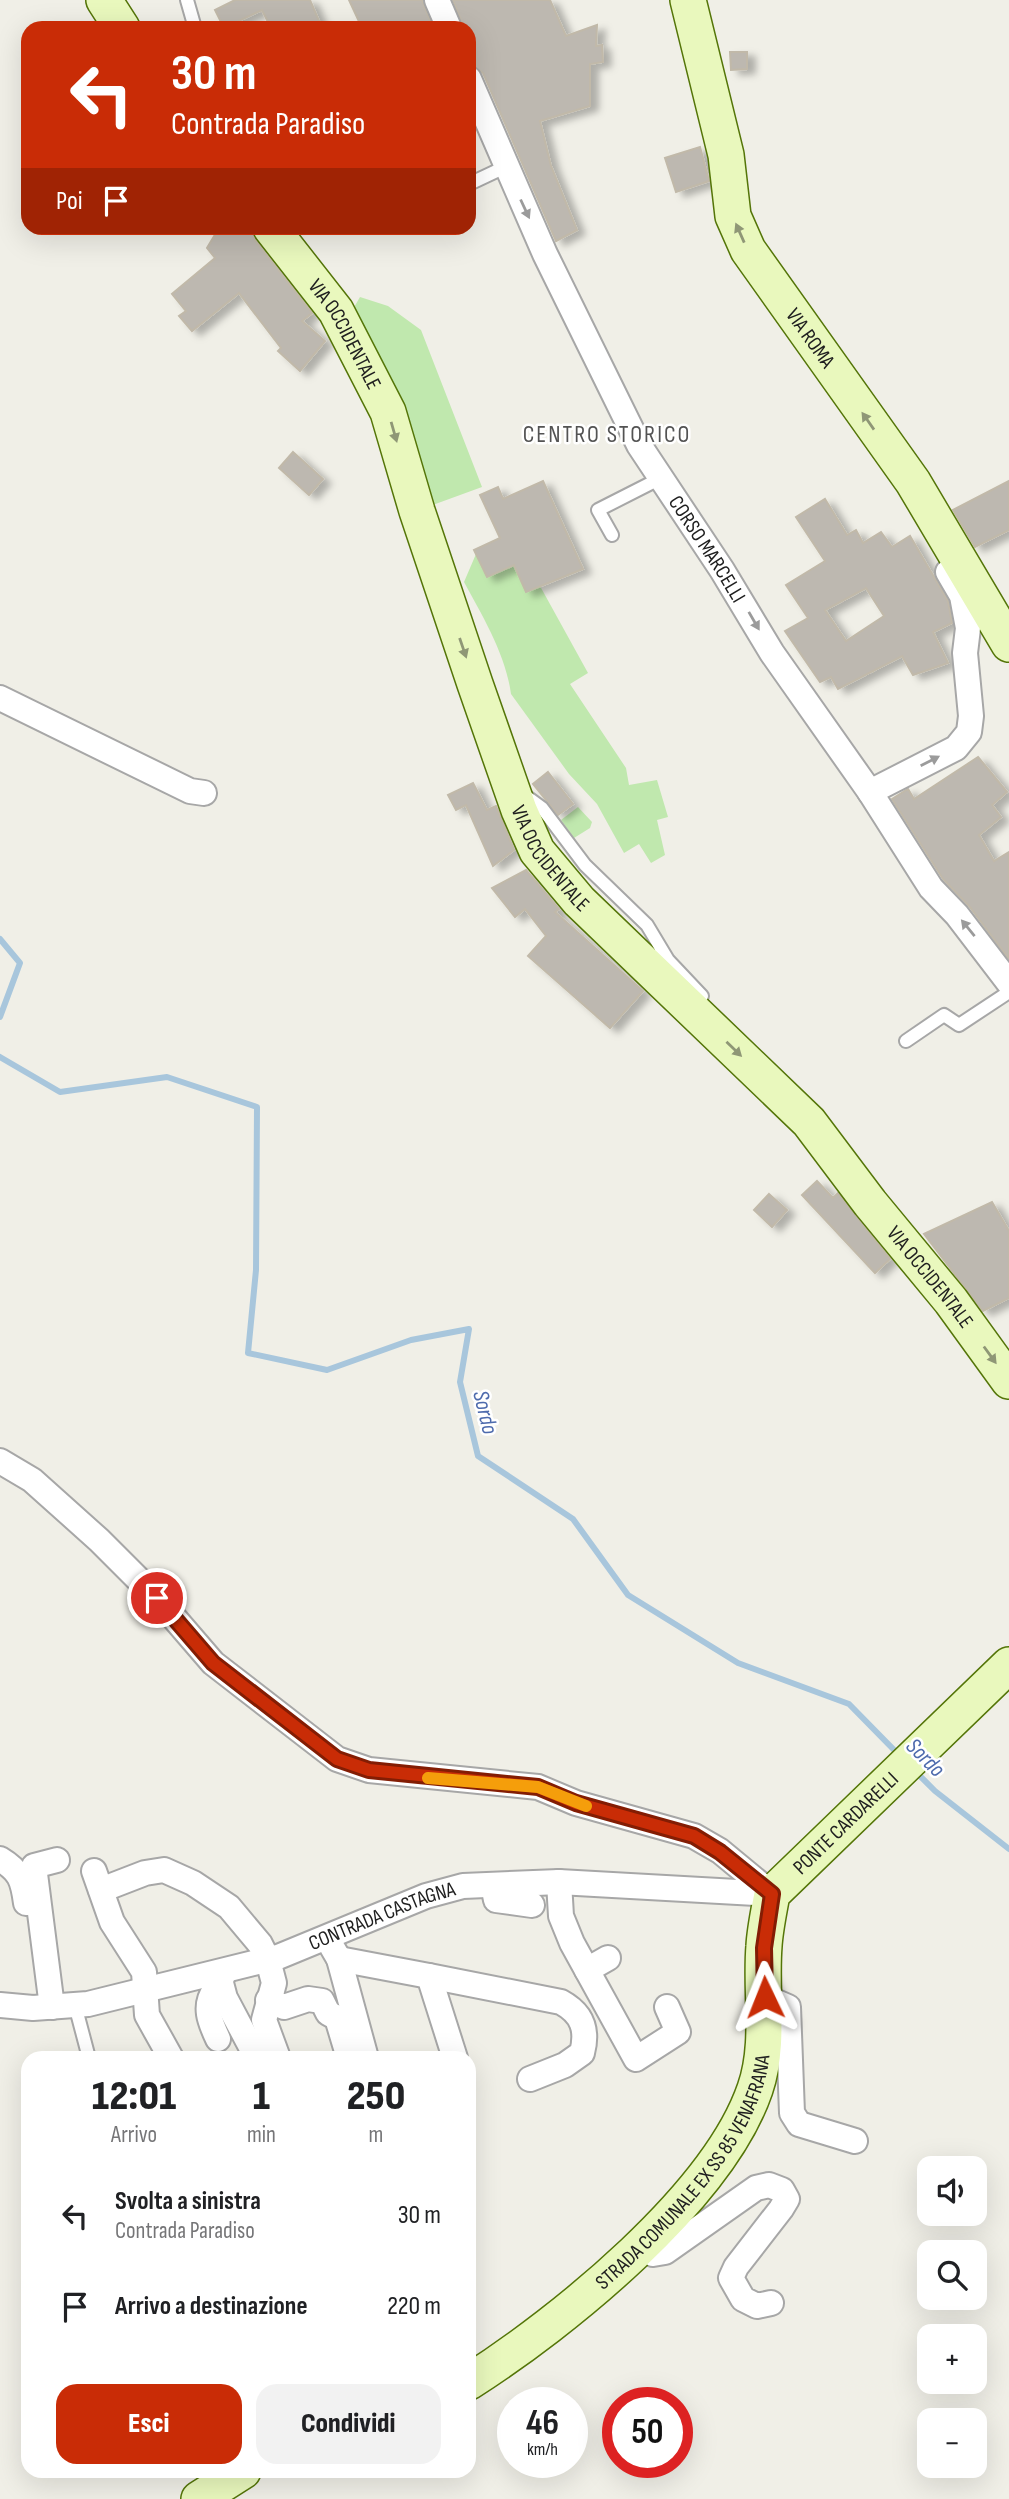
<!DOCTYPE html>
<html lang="it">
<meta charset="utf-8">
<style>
body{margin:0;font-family:"Sofia Sans Condensed",sans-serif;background:#f2f2f2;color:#202124;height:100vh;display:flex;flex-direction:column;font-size:26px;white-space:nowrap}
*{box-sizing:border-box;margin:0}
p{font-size:23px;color:#757577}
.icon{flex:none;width:38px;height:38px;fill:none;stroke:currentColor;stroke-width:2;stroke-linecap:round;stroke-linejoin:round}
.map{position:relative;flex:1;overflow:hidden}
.side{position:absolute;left:21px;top:2051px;width:455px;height:427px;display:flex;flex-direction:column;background:#fff;border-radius:21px;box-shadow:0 7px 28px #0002}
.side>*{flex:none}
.hud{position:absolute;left:21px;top:21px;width:455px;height:214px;border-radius:21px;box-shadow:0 7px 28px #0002;background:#c92c06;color:#fff;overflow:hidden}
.tools{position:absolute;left:917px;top:2156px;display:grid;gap:14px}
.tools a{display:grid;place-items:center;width:70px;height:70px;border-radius:14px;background:#fff;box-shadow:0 7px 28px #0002;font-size:35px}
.speed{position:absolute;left:497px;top:2387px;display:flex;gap:14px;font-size:35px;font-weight:700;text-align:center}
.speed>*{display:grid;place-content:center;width:91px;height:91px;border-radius:50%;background:#fff;box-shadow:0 7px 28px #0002;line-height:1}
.speed small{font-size:18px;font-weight:400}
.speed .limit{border:10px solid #d22;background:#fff;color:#111}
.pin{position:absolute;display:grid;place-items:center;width:60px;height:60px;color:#fff;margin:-30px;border:4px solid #fff;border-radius:50%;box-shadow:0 2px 7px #0007}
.me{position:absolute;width:77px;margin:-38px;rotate:358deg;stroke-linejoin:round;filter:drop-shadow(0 0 5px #0008)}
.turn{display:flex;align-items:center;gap:24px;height:147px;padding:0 35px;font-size:32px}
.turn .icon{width:91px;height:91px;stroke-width:2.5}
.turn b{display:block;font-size:49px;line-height:60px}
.then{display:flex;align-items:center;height:66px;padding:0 35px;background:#0003;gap:14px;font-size:26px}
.eta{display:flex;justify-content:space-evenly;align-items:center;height:119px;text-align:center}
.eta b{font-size:42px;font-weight:800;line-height:49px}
.button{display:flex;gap:14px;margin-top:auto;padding:14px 35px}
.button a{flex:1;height:80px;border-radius:21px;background:#c92c06;color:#fff;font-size:28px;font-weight:800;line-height:80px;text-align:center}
.button a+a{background:#f2f2f2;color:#202124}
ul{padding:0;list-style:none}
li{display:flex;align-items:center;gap:21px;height:91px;padding:0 35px}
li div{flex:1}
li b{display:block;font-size:26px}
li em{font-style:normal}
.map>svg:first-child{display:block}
.grass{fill:#c0e8ae}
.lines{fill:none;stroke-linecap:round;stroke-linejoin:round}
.stream{stroke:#a8c6dc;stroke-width:6}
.building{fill:#bdb8b0;stroke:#c1b9a9;stroke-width:2;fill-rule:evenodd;filter:url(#shadow)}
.lane-casing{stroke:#a7a7a7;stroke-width:16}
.street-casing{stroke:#a7a7a7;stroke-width:28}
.secondary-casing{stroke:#547508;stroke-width:38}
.lane{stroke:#fff;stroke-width:12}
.street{stroke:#fff;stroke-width:24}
.secondary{stroke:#e9f8bd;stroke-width:35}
.oneway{fill:#9b9b9b}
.oneway2{fill:#8f9776}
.route-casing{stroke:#831d04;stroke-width:18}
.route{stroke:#c92c06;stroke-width:12}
.slow{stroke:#f59e0b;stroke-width:12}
.labels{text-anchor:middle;stroke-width:5;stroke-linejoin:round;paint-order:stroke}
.street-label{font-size:21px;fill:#202020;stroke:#fff}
.water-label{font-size:23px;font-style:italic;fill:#4e6bad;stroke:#fff}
.quarter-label{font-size:24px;letter-spacing:2px;fill:#535353;stroke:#fff}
</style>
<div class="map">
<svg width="1009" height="2499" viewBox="0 0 1009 2499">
<defs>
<filter id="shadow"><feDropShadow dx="8" dy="4.5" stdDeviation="3.5" flood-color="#0004"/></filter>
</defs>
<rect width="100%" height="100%" fill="#f0efe7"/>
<path class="grass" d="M360,297L388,306L421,330L482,487L430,506L353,309Z
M476,554L487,577L514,565L526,592L540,586L588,673L570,684L626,768L629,785L657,780L668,817L657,820L665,855L651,863L639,844L624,853L597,804L569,774L511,694C506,655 482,615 464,582Z
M578,807L592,822L590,828L574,838L561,820Z"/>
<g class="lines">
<path class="stream" d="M0,939L20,963L0,1017
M0,1057L60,1092L167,1077L257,1107L256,1270L248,1353L327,1370L411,1340L469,1329L460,1382L478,1456L573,1519L628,1595L738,1663L849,1704L899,1755
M914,1770L935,1791L1009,1849"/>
</g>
<path class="building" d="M235,0H310L322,28H271L262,10L224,28L215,10Z
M349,0H422L433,28H362Z
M453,0H550L566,36L597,25L596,46L602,45L603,62L590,64V106L540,121L551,166L577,230L556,241L483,73L470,64L469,28H464Z
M730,52H747V69L731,70Z
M700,147L709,181L676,192L665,158Z
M219,228H251L255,240L312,313L302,321L325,341L300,371L278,351L281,348L239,293L192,331L179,316L186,311L172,294L215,258L207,248Z
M293,452L323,479L309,495L279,468Z
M543,481L583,569L526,592L514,565L487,577L474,550L500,538L480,495L498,487L503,499Z
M1009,481V530L975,547L953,510Z
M825,499L847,535L856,530L863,543L881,532L892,547L910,536L948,601L952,623L933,632L948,663L913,675L902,656L838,689L831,677L820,682L785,631L808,618L786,585L825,561L796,517ZM866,588L884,616L846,641L825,610Z
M978,757L1007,792L992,805L1001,817L979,835L994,861L1009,852V959L969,906L943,879L892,799L908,789L914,799Z
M548,772L573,804L558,815L533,784Z
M473,783L487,810L496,806L514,850L493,866L466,805L456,810L448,795Z
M526,870L559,909L555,912L643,991L610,1028L528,956L546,936L525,909L515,917L492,888Z
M817,1181L833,1198L838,1193L890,1259L875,1273L802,1195Z
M769,1194L787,1210L772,1227L754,1210Z
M992,1202L1009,1231V1298L983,1311L924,1234Z"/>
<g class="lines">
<g class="lane-casing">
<path id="lane" d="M187,0L195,28
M469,184L505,167
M612,535L598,510L661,478
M523,794L542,808L585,865L647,925L668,960L664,963L654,956
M668,960L702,996
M906,1041L944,1015L959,1025L1009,992
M75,2005L89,2058"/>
</g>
<g class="street-casing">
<g id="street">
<path d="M437,0L449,28"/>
<path id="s1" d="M469,79L545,254L639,445L722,570L772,653L870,792L931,888L957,915L1009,983"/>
<path d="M0,698L190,791L204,793"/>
<path d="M870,792L956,748L969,732L971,716L965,653L968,628L962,596L948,572"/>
<path d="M0,1461L32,1480L99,1540L157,1598L213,1663L337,1759L369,1770L538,1787L576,1803L694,1836L720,1851L772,1894"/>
<path d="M0,1859C20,1871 23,1880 26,1903"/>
<path d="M94,1871L112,1922L144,1972L147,2015L171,2058"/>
<path d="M559,1882L561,1916L572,1943L636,2059L678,2032L667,2007"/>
<path d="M493,1885L496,1900L532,1905"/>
<path d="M101,1890L145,1873L164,1870L193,1883L229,1907L260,1944L268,1960L274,1983L264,2020L278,2058"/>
<path d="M332,1947L339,1959L366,2058"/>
<path d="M339,1959L429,1976L455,2058"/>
<path d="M587,1970L608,1958"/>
<path d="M429,1976L561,2002C583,2014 588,2030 582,2053L565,2065L530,2079"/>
<path d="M221,1983L225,1998L257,2058"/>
<path d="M765,1997L788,2007L792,2113L799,2124L855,2141"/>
<path d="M268,2000L284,2007L308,1999L322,2001L328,2013L337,2018L349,2058"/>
<path id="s2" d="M0,2005L33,2008L88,2004L278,1957L426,1896L463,1886L559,1882L772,1894"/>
<path d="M52,2007L34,1866L57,1860"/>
<path d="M218,2039C210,2022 203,2006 215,1990C219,1984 221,1982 223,1975"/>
<path d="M642,2243L653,2254L665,2252L756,2188L769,2185L782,2190L787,2199L781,2209L736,2267L731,2278L743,2299L757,2306L771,2303"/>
</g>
</g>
<g class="secondary-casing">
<g id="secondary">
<path d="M104,0L122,28"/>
<path id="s3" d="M688,0L726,155L733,216L748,250L913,482L1009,644"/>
<path id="s4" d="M271,228L336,311L388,412L417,511L475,684L519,810L537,851L579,901L809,1122L870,1203L951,1301L1009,1381"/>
<path id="s5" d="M469,2382C563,2322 718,2197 755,2089C771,2043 760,1993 764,1946C765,1929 769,1911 772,1894L1009,1665"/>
<path d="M199,2499L243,2471"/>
</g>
</g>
<use href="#lane" class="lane"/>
<use href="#street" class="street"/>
<use href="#secondary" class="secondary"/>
</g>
<defs><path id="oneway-solid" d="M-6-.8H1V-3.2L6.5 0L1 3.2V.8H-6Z" transform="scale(1.75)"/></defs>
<g class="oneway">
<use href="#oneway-solid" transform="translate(525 209) rotate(65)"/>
<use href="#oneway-solid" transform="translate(754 621) rotate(60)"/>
<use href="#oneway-solid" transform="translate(930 761) rotate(-27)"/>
<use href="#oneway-solid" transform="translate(968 928) rotate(-129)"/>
</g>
<g class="oneway2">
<use href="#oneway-solid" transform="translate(740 233) rotate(-114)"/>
<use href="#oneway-solid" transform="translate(868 421) rotate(-125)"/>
<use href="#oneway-solid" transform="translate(394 432) rotate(74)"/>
<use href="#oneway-solid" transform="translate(463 648) rotate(71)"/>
<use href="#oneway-solid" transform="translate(734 1049) rotate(44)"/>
<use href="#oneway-solid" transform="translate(990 1355) rotate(54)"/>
</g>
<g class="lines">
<g class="route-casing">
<path id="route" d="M157,1598L213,1663L337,1759L369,1770L538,1787L576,1803L694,1836L720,1852L772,1894L764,1948L765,1997"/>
</g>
<use href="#route" class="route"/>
<path class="slow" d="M428,1778L538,1787L586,1806"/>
</g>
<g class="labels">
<g class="street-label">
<text dy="7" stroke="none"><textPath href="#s4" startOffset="130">VIA OCCIDENTALE</textPath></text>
<text dy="7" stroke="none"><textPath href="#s3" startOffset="366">VIA ROMA</textPath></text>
<text dy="7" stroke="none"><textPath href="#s1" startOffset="528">CORSO MARCELLI</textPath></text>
<text dy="7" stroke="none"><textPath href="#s4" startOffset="696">VIA OCCIDENTALE</textPath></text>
<text dy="7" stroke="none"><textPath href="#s4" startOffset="1264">VIA OCCIDENTALE</textPath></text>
<text dy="7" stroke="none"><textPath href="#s5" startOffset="714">PONTE CARDARELLI</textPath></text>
<text dy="7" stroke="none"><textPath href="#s2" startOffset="396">CONTRADA CASTAGNA</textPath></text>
<text dy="7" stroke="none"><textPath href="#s5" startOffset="306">STRADA COMUNALE EX SS 85 VENAFRANA</textPath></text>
</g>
<g class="water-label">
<text transform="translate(486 1412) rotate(76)" y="8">Sordo</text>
<text transform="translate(926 1757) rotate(45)" y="8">Sordo</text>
</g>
<g class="quarter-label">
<text x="607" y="442">CENTRO STORICO</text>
</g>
</g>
</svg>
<div class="tools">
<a><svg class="icon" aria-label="sound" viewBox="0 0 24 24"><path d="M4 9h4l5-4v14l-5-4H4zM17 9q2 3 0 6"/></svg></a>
<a><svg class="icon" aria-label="search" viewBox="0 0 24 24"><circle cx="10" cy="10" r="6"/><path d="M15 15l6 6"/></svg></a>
<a>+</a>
<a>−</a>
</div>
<div class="speed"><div>46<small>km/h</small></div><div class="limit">50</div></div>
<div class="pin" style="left:157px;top:1598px;background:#d93025"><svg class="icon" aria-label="arrive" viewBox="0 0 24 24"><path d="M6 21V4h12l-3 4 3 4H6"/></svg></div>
<svg class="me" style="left:765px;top:1997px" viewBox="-20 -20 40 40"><path d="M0-17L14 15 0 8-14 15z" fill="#c92c06" stroke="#fff" stroke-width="4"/></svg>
<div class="hud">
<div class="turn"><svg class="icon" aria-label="left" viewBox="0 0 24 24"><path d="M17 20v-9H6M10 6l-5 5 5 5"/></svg><div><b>30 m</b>Contrada Paradiso</div></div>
<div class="then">Poi<svg class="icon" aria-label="arrive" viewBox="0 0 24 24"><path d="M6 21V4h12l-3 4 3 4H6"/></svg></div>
</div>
<section class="side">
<div class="eta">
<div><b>12:01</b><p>Arrivo</p></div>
<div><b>1</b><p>min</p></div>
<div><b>250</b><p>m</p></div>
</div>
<ul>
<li><svg class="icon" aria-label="left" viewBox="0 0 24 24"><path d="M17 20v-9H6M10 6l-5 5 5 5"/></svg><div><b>Svolta a sinistra</b><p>Contrada Paradiso</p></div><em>30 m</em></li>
<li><svg class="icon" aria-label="arrive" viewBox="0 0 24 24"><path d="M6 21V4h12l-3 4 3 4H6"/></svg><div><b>Arrivo a destinazione</b></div><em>220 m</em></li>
</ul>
<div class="button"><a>Esci</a><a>Condividi</a></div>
</section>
</div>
